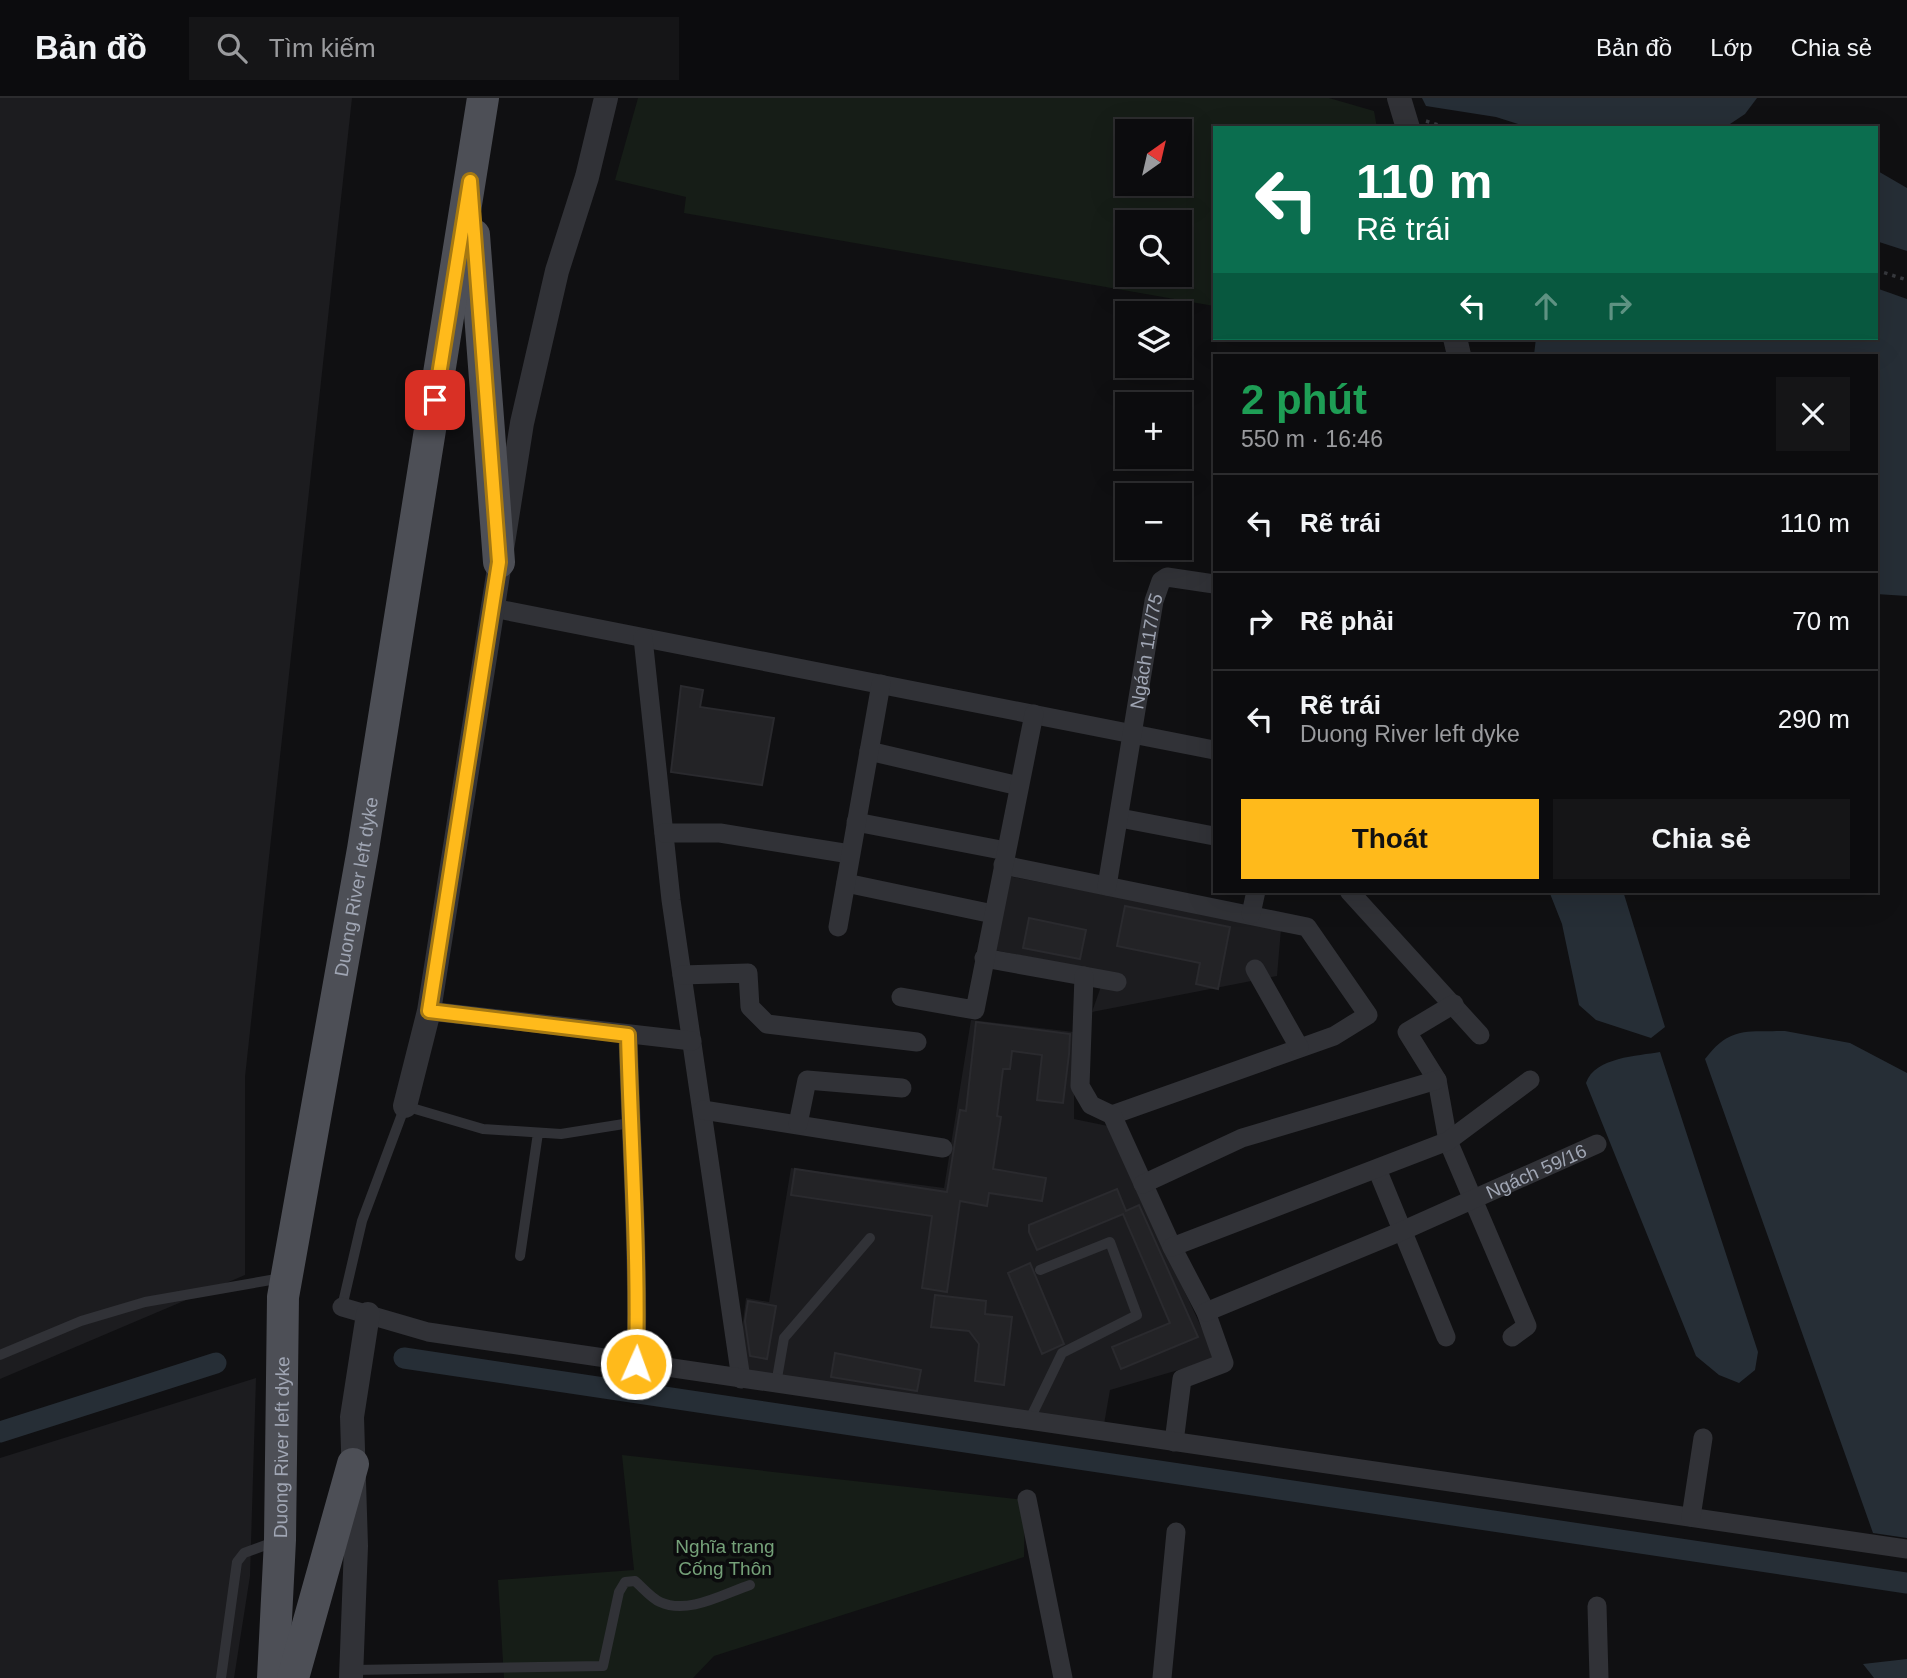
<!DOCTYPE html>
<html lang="vi">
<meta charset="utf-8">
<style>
body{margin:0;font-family:Helvetica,sans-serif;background:#151517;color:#f1f3f6;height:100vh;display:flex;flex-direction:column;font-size:26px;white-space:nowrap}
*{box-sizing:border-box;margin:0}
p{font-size:23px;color:#9a9b9e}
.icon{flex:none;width:38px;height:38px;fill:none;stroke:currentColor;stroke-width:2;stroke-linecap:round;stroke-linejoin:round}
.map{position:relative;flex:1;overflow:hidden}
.sheet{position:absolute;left:1213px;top:256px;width:665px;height:539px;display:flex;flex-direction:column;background:#0c0c0e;border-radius:0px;box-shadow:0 7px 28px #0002,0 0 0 2px #2c2c2e}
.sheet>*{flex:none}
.hud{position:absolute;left:1213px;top:28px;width:665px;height:214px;border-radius:0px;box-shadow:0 7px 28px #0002,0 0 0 2px #2c2c2e;background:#0b6e4f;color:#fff;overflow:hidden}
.needle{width:46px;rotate:34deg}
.buttons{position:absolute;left:1115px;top:21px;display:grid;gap:14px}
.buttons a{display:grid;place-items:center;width:77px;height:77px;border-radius:0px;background:#0c0c0e;box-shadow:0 7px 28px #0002,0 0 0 2px #2c2c2e;font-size:35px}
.pin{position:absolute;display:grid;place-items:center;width:60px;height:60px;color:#fff;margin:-30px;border-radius:14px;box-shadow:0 4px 10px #0006}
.me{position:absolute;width:77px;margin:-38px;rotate:2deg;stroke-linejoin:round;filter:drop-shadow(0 0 5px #0008)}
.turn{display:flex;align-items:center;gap:24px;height:147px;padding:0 28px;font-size:32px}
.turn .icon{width:91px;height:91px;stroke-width:2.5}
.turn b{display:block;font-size:49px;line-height:60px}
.lanes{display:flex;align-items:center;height:66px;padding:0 28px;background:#0003;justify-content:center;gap:35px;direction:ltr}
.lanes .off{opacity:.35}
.round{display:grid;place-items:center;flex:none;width:74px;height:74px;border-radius:0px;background:#151517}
.summary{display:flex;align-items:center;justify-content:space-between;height:119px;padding:0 28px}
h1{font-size:42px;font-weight:700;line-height:52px;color:#1e9e55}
.primary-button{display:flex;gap:14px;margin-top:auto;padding:14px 28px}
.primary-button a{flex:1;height:80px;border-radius:0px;background:#ffba1b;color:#111;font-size:28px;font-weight:700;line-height:80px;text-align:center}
.primary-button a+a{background:#151517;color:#f1f3f6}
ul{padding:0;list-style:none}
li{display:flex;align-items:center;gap:21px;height:98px;padding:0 28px;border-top:2px solid #2c2c2e}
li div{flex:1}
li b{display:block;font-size:26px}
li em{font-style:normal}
header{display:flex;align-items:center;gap:42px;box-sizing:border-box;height:98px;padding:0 35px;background:#0c0c0e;border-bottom:2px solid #2c2c2e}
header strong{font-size:33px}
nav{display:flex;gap:38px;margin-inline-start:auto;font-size:24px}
.search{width:490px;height:63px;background:#151517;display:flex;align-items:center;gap:18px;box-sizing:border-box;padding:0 24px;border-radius:0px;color:#9a9b9e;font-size:26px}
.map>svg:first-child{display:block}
.built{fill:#1c1c1f}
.green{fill:#161d17;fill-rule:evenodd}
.water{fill:#262e36}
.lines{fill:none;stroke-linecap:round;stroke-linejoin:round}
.canal{stroke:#262e36;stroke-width:21}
.building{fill:#232326;stroke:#2a2a2e;stroke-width:2}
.path{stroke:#37393e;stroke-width:3.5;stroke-dasharray:3.5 5;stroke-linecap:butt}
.service{stroke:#313237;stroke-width:10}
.minor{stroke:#313237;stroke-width:19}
.tertiary{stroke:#313237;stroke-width:24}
.primary{stroke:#4d4f56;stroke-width:32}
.route-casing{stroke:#a67912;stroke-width:18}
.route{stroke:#ffba1b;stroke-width:12}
.labels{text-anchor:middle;stroke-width:7;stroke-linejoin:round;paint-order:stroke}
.street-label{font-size:19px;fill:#a0a6b4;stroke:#0b0b0d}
.park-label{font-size:19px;fill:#75a179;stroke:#0b0b0d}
</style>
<header>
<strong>Bản đồ</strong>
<div class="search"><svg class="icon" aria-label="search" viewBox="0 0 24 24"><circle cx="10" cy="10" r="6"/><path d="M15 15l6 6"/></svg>Tìm kiếm</div>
<nav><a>Bản đồ</a><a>Lớp</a><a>Chia sẻ</a></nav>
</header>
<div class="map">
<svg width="1907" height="1580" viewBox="0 0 1907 1580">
<rect width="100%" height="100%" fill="#101012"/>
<path class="built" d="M0,0H352L245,979V1177L0,1281Z
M1008,778L1281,831L1277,878L1092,914L1106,874L994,852Z
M971,922L1074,934V1021L1108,1028L1216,1261L1110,1292L1103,1332L737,1271L746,1200L769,1204L791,1070L944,1090Z
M256,1280L250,1478L234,1580H0V1360Z"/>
<path class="green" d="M638,0H1329L1374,13L1377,30H1214V208L684,115L686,99L615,82ZM1127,33H1180V86H1127ZM1127,124H1180V177H1127Z
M622,1357L1025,1402L1024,1459L714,1558L693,1580H504L498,1482L634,1472Z"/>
<path class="water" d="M1422,0H1757L1745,16L1724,30H1531L1496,19L1426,8Z
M1876,72L1907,90V153L1876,143Z
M1876,190L1907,201V498L1876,496V257H1534L1536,240H1876Z
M1549,793H1623L1665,929L1651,940L1596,922L1579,907L1562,826Z
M1785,933L1850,945L1907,975V1440L1873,1435L1705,961C1730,928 1746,934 1785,933Z
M1660,954L1758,1254L1755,1272L1739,1285L1719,1277L1696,1258L1586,985C1595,959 1638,958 1660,954Z
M1907,1561V1580H1874L1863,1566Z"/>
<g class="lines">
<path class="canal" d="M404,1260L1907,1485
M0,1334L216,1265"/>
</g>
<path class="building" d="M681,588L703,592L700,609L774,620L762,687L671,674Z
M1125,808L1230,829L1218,891L1196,886L1200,865L1117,848Z
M1029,820L1086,832L1080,861L1023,850Z
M976,924L1070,936L1069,956L1063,1005L1037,1002L1042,957L1012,953L1010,971H1003L997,1018L1001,1019L993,1071L1046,1080L1042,1103L989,1095L987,1108L960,1103L947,1194L922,1190L932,1118L791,1097L795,1071L947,1094L960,1012L966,1013Z
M1117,1091L1126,1113L1139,1107L1198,1239L1121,1271L1112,1249L1170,1225L1123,1116L1037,1152L1029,1134V1127Z
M1030,1165L1064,1246L1042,1256L1008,1175Z
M935,1197L986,1203L985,1216L1012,1219L1004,1287L975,1283L979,1246L969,1233L931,1229Z
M748,1203L776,1208L767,1261L750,1258L745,1223Z
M835,1255L921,1272L917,1293L831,1279Z"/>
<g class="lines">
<path class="path" d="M1426,23L1448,30
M1876,172L1907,182"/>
<path class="service" d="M520,1158L538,1035
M342,1209L362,1123L405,1008L483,1031L561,1036L630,1025
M0,1257L81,1223L145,1204L282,1180
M776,1286L784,1240L870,1140
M1029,1323L1062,1255L1137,1217L1110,1144L1040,1172
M352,1572L603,1568L619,1494L625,1484L635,1483C643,1490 651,1500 660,1504C688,1517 723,1496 750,1487
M221,1580L237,1464L244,1455L274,1444"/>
<g class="minor">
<path d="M493,510L1214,652"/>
<path d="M643,540L671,802L741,1281"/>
<path d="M869,653L1019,688"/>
<path d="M1120,720L1214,738"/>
<path d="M856,724L1006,753"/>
<path d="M664,735H720L850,756"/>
<path d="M1003,767L1307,829L1368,917L1334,938L1112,1017"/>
<path d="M846,785L993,816"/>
<path id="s1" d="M1107,788L1154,503L1161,483L1167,479L1214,486"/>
<path d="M1349,793L1480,937"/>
<path d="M1251,816L1256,793"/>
<path d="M838,829L881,586"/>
<path d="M984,860L1117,884"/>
<path d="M1255,871L1299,949"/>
<path d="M682,877L748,875L750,909L767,926L917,944"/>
<path d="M1084,878L1080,988L1091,1007L1112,1017L1172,1149L1206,1214L1224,1265L1182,1281L1174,1344"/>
<path d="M901,899L975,912L1034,616"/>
<path d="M1454,906L1407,934L1437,982L1448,1043L1527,1228L1512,1239"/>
<path d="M429,913L692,943"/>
<path d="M628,937C631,1047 639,1156 636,1266"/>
<path d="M703,1012L943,1050"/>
<path d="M798,1026L807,982L902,990"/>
<path d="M1377,1071L1446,1239"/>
<path d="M1143,1086L1242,1040L1437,982"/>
<path d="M1172,1149L1448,1043L1530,982"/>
<path d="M342,1209L428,1234L1907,1451"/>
<path id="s2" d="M1206,1214L1402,1133L1597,1046"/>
<path d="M1027,1401L1063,1580"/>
<path d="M1691,1419L1703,1340"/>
<path d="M1597,1508L1599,1580"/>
<path d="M1162,1580L1176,1434"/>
</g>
<path class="tertiary" d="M1399,0L1408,30
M1455,240L1459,257
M405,1008L429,913L522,325L557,173L587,79L606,0
M351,1580L356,1448L352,1319L368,1216"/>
<g class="primary">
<path d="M474,137L499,464"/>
<path id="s3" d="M273,1580L280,1442L283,1199L363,751L483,0"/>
<path d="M293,1580L353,1366"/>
</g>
</g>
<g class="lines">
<g class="route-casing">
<path id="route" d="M435,302L470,83L499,464L429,913L628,937C631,1047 639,1156 636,1266"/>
</g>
<use href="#route" class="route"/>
</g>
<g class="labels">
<g class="street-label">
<text dy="7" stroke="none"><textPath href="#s1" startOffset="238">Ngách 117/75</textPath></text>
<text dy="7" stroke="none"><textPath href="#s3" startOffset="798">Duong River left dyke</textPath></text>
<text dy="7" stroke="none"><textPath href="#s2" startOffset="359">Ngách 59/16</textPath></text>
<text dy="7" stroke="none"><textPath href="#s3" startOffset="231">Duong River left dyke</textPath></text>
</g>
<g class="park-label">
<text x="725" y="1455">Nghĩa trang<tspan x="725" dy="22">Cống Thôn</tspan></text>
</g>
</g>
</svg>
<div class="buttons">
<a><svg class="needle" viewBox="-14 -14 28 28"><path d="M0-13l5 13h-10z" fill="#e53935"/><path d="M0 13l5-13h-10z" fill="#9a9b9e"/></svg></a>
<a><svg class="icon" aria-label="search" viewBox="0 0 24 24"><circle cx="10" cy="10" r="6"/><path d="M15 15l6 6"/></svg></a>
<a><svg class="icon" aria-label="layers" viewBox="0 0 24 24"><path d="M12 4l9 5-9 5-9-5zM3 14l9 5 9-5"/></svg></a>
<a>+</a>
<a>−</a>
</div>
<div class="pin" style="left:435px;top:302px;background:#d93025"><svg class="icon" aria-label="arrive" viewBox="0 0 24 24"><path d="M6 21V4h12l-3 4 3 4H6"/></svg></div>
<svg class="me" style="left:636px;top:1266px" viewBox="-20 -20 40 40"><circle r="17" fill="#ffba1b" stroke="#fff" stroke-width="3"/><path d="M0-11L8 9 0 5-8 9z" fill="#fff"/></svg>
<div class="hud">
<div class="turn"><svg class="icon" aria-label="left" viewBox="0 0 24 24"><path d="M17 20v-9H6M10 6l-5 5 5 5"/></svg><div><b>110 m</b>Rẽ trái</div></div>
<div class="lanes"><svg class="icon" aria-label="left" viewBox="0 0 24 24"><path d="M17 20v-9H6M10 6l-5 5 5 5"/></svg><svg class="icon off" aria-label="ahead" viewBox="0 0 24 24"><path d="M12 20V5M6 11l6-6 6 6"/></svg><svg class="icon off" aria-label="right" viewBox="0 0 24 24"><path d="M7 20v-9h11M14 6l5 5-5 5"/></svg></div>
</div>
<section class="sheet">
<div class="summary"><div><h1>2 phút</h1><p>550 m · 16:46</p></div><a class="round"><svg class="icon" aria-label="close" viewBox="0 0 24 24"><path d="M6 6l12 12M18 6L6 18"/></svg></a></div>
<ul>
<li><svg class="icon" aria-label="left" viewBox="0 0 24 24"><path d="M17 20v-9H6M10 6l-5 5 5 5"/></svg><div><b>Rẽ trái</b></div><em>110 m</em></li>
<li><svg class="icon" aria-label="right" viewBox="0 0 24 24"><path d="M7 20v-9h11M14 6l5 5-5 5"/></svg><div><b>Rẽ phải</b></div><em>70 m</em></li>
<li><svg class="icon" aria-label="left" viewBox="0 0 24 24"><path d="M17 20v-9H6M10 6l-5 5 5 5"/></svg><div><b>Rẽ trái</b><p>Duong River left dyke</p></div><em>290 m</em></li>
</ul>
<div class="primary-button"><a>Thoát</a><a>Chia sẻ</a></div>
</section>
</div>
